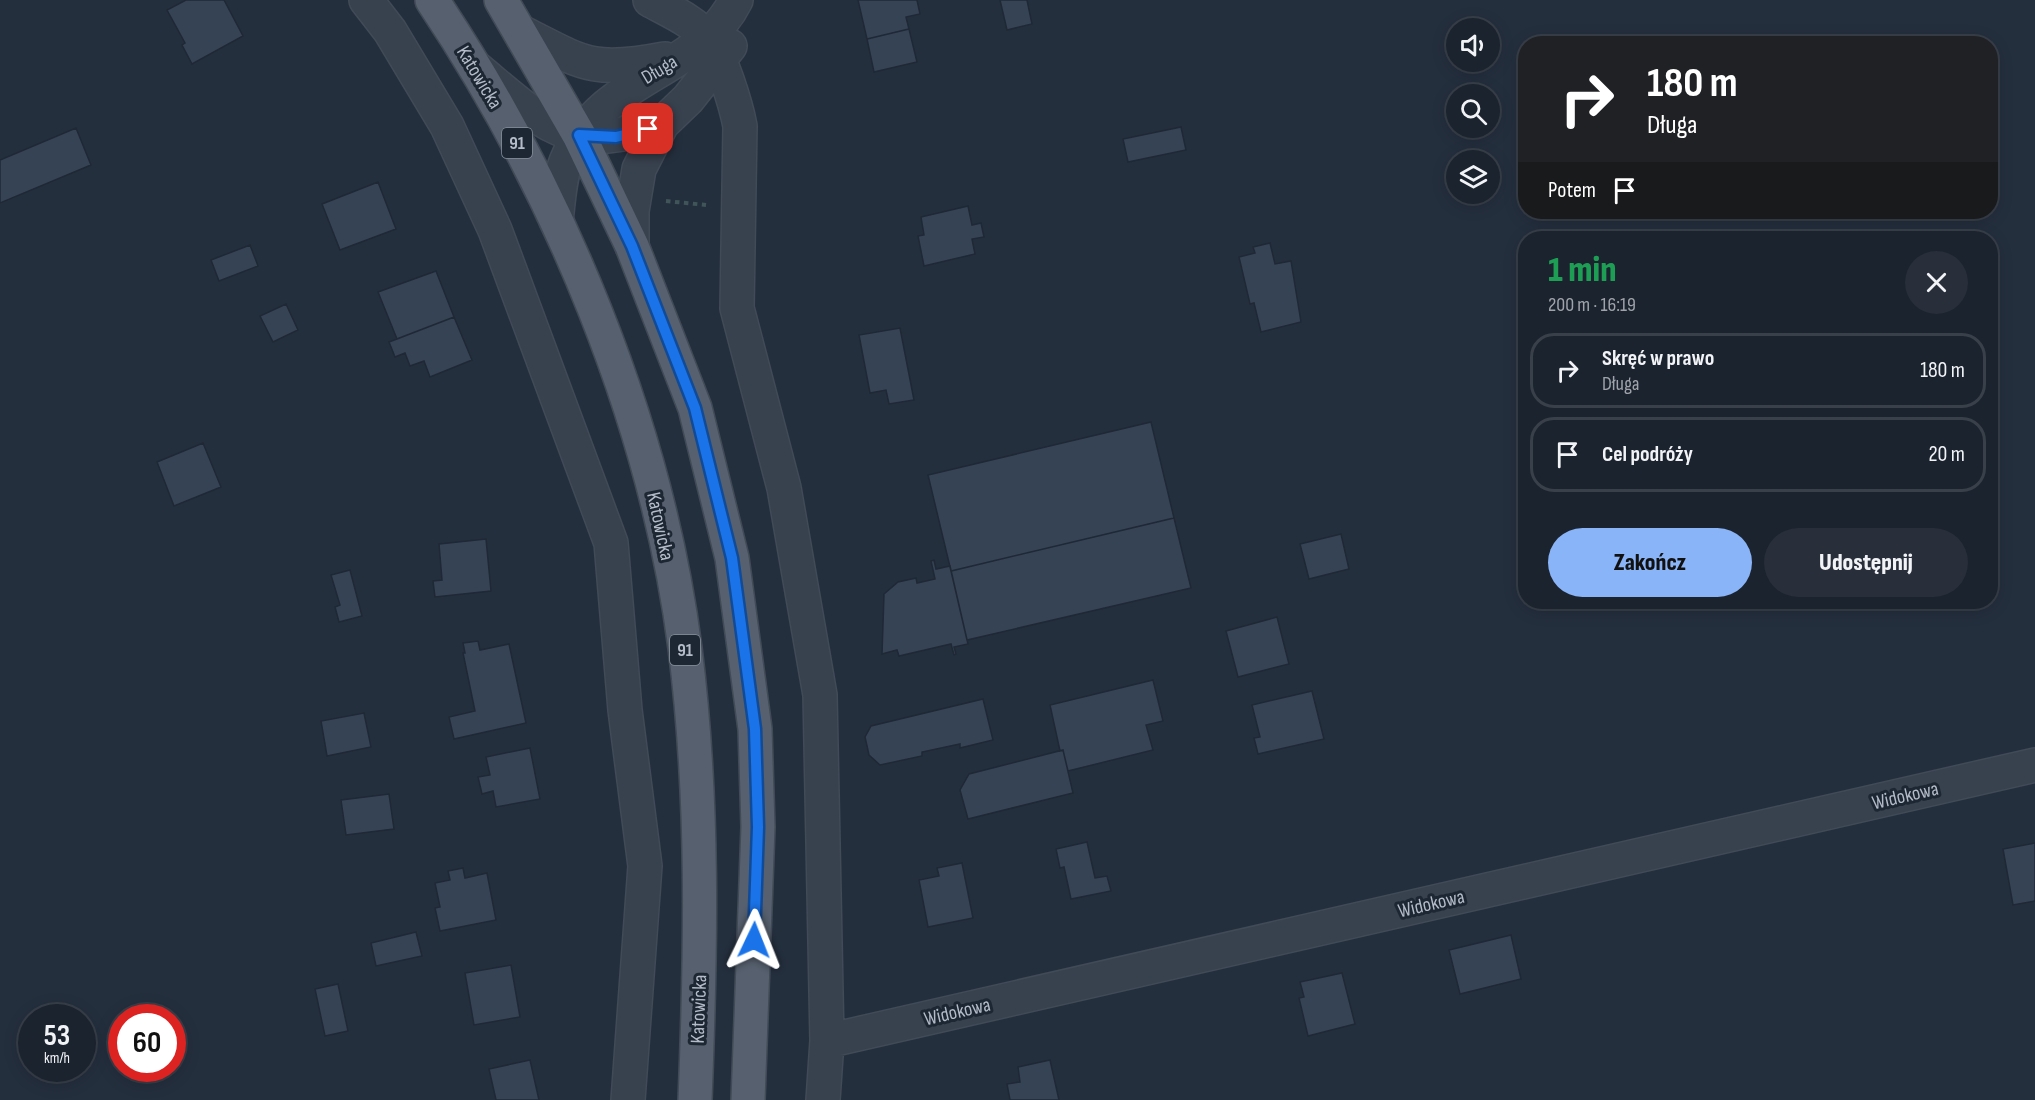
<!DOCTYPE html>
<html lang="pl">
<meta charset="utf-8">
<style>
body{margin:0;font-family:"Sofia Sans Condensed",sans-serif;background:#282f3a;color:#f1f3f6;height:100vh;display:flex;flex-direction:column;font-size:22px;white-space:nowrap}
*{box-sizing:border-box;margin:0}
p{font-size:20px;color:#a0a4aa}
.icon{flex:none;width:33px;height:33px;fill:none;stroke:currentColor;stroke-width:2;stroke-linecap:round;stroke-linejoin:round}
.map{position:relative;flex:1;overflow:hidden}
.sheet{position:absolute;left:1518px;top:231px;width:480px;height:378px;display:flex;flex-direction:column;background:#1b232e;border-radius:24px;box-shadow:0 3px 15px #0003,0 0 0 2px #39404a}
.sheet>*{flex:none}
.banner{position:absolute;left:1518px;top:36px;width:480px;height:183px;border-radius:24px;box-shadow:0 3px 15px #0003,0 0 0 2px #39404a;background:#202124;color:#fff;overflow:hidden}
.controls{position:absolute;left:1446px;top:18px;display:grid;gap:12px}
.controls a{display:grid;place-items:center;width:54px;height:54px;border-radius:50%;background:#1b232e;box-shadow:0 3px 15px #0003,0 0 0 2px #39404a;font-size:30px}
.speed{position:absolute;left:18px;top:1004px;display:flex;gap:12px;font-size:30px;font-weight:700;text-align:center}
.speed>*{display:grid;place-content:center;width:78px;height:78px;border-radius:50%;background:#1b232e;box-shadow:0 3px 15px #0003,0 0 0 2px #39404a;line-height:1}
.speed small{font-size:15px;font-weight:400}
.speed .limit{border:9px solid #d22;background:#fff;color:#111}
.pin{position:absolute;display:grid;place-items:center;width:51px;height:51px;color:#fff;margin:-26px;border-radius:12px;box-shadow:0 3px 9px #0006}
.me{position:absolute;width:66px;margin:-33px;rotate:2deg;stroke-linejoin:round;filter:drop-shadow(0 0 4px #0008)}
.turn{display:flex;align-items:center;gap:21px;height:126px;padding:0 30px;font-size:27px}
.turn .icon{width:78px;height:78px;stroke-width:2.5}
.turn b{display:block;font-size:42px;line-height:51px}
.then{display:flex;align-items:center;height:57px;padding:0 30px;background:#0003;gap:12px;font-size:22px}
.round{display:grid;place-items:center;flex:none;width:63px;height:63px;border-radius:32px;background:#282f3a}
.head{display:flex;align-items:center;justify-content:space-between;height:102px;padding:0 30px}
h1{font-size:36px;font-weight:800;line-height:45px;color:#1e9e55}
.cta{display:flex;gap:12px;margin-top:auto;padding:12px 30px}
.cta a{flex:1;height:69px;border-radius:36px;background:#8ab4f8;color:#111;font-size:24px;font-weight:800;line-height:69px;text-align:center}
.cta a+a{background:#282f3a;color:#f1f3f6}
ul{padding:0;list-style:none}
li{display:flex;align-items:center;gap:18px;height:75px;margin:0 12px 9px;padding:0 18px;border:3px solid #39404a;border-radius:24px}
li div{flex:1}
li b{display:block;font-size:22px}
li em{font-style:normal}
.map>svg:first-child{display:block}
.building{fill:#364354;stroke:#1f2835;stroke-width:1.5}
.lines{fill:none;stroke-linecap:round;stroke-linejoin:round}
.minor-casing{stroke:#414a57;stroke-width:36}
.major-casing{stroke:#414a57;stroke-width:36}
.path{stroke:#3f5557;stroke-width:4;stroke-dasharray:4.5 4.5;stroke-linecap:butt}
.minor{stroke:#38414e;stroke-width:33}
.major{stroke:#56606e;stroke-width:33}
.route-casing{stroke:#114b97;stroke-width:15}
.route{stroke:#1a73e8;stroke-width:10}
.labels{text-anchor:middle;stroke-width:6;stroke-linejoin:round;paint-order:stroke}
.shield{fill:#1d2633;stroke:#878f9c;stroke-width:1.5}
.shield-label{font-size:18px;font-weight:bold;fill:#b4bcc9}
.street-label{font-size:20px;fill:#b4bcc9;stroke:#1d2633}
</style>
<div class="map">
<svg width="2035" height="1100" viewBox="0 0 2035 1100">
<rect width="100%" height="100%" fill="#242f3e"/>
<path class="building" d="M186,0H224L243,36L192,64L182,45L185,43L167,10Z
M858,0H917L920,14L906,17L909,29L867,39Z
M1000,0H1027L1032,24L1007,30Z
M909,29L917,62L874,72L867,39Z
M1181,127L1186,150L1128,162L1123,139Z
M76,128L91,165L0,203V160Z
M378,182L396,229L340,250L322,204Z
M968,206L972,225L981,223L984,237L972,239L975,254L924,266L918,236L924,235L921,217Z
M1270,243L1275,264L1291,261L1301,322L1261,332L1254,303L1250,304L1239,257L1255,253L1253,247Z
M250,245L258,266L219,281L211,260Z
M436,271L454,317L397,339L378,292Z
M286,304L298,330L273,342L260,316Z
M454,317L472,360L430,377L424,361L410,366L405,353L395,357L389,342Z
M900,328L914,400L889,404L886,390L870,393L859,335Z
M1151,422L1174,518L951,571L928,475Z
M203,443L221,487L174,506L157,462Z
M1174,518L1191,588L967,640L951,571Z
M1341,534L1349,569L1309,579L1300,544Z
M486,539L491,591L435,597L433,581L442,580L439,544Z
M934,560L936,569L950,566L968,644L954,647L956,654L954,655L951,644L899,656L897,650L882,654L884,594L898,582L916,578L917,583L935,579L931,561Z
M350,570L362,616L339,622L335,607L340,605L331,575Z
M1277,617L1289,664L1238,677L1226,631Z
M478,641L480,650L509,644L526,723L454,739L449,717L475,711L463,653H465L463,643Z
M1153,680L1163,721L1146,725L1153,750L1068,771L1063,750L1060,751L1050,705Z
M1312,691L1324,739L1258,754L1254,738L1260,737L1252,705Z
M983,699L993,740L960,748V744L922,752V756L880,765L869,755L865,737L871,726Z
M364,713L371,747L327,756L321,721Z
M530,748L540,799L496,807L493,791L482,794L478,777L490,775L486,757Z
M1063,750L1073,793L968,819L960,790L969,774Z
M389,794L394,829L346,835L341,800Z
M1087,842L1095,878L1107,876L1111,891L1071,899L1064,867L1060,868L1056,849Z
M2035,843V901L2013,905L2003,849Z
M962,863L973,918L928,927L919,880L939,876L937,868Z
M463,868L465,878L487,873L496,920L440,931L435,908L440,907L435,883L450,880L448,871Z
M416,932L422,956L376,966L371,943Z
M1511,935L1521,979L1460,994L1449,950Z
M511,965L520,1017L474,1025L465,973Z
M1342,973L1355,1024L1308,1036L1299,998L1304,997L1300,982Z
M338,984L348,1031L325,1036L315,989Z
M530,1060L539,1100H496L489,1069Z
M1050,1060L1059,1100H1010L1007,1084L1020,1082L1018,1067Z"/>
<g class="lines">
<g class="minor-casing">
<path id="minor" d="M366,0L390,31L447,126L495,230L611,543L625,710L645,866L628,1100
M650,0C668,10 694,21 708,39C721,56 736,105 740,126L737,308L784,488L820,695L827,1041L823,1100
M521,32C584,64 592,73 665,59
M476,68C545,125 568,155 662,124
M556,220C559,200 559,176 568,157C604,74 699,74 736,0
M632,246V211L639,169L662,124L688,99L730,46
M827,1041L2035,765"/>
</g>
<g class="major-casing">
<path id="major" d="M432,0C558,188 656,423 685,648C704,798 701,949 695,1100
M501,0L579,135L632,246L695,408L732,558L755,729L758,827L748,1100"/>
</g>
<path class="path" d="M666,201L706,205"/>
<use href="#minor" class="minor"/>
<use href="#major" class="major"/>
</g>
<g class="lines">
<g class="route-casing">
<path id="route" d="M648,129L616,137L579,135L632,246L695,408L732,558L755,729L758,827L754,940"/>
</g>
<use href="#route" class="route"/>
</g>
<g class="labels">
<g class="shield">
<rect x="502" y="128" width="30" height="30" rx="4.5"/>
<rect x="670" y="635" width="30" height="30" rx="4.5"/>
</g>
<g class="shield-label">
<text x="517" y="149">91</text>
<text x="685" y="656">91</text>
</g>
<g class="street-label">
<text transform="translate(659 69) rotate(-31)" y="7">Długa</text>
<text transform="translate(480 77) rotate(59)" y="7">Katowicka</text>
<text transform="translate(661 526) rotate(78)" y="7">Katowicka</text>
<text transform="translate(1905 795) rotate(-13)" y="7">Widokowa</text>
<text transform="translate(1431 903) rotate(-13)" y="7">Widokowa</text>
<text transform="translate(698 1009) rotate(-88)" y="7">Katowicka</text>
<text transform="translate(957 1011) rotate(-13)" y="7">Widokowa</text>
</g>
</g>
</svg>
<div class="controls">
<a><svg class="icon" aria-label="sound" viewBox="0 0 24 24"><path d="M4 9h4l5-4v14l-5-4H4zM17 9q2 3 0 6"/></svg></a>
<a><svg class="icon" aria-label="search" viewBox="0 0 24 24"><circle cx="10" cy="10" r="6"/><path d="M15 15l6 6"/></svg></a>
<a><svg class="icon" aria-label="layers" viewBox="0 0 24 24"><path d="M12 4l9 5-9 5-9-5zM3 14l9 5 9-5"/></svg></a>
</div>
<div class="speed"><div>53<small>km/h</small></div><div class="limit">60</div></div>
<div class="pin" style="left:648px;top:129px;background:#d93025"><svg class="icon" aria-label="arrive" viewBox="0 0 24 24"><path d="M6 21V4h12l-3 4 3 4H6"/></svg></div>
<svg class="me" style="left:754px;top:940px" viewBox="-20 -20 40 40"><path d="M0-17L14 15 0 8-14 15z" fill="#1a73e8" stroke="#fff" stroke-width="4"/></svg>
<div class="banner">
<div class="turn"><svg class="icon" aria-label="right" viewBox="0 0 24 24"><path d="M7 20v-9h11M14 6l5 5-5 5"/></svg><div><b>180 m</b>Długa</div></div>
<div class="then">Potem<svg class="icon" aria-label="arrive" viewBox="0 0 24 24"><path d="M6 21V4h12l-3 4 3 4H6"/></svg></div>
</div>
<section class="sheet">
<div class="head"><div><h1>1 min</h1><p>200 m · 16:19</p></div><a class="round"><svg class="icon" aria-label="close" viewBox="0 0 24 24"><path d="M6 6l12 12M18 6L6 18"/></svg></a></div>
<ul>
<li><svg class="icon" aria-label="right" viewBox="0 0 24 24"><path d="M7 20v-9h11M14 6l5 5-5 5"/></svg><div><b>Skręć w prawo</b><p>Długa</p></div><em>180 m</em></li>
<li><svg class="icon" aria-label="arrive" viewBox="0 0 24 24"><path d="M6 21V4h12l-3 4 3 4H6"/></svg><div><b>Cel podróży</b></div><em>20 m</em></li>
</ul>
<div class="cta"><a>Zakończ</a><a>Udostępnij</a></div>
</section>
</div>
